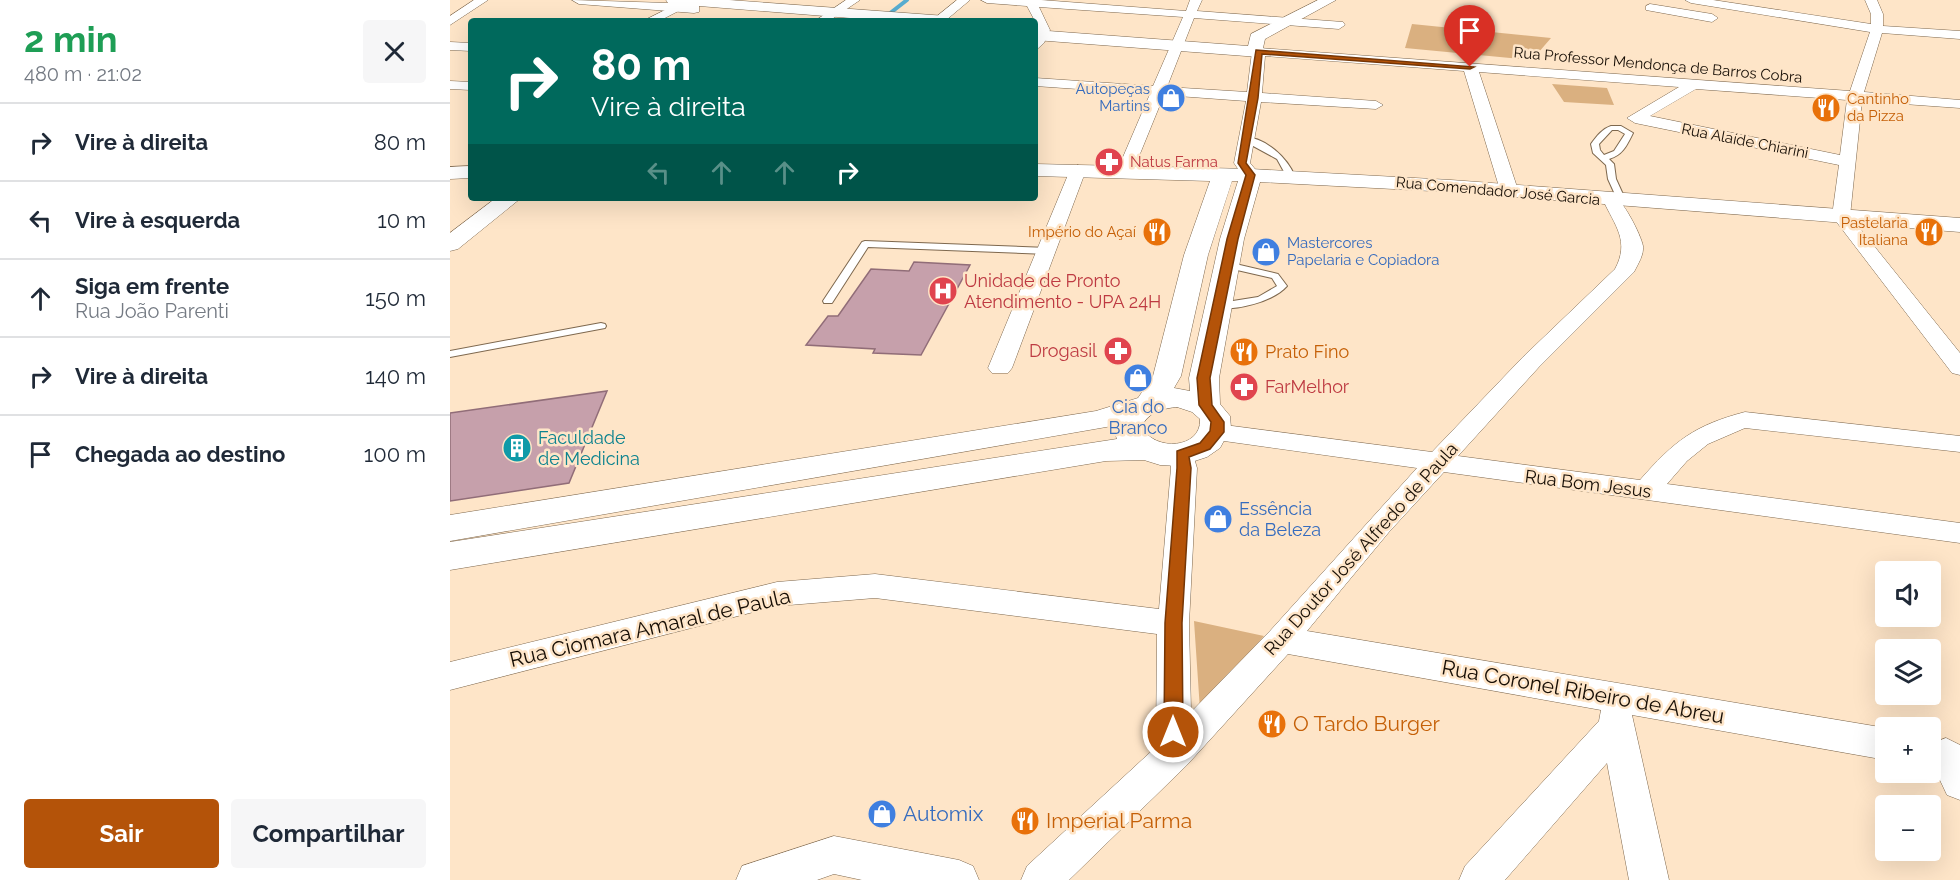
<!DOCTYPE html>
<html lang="pt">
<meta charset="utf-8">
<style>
body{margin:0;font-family:Raleway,sans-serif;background:#f6f6f7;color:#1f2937;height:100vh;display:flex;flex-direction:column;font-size:22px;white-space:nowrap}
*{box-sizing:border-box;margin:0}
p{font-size:20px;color:#747a83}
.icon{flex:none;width:33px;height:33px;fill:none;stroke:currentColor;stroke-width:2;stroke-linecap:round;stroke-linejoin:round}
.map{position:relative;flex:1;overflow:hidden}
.sheet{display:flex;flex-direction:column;background:#fff;width:450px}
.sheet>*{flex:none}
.guide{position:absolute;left:18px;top:18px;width:570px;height:183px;border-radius:6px;box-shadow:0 6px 24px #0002;background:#00695c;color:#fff;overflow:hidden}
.fabs{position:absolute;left:1425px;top:561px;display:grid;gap:12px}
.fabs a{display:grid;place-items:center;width:66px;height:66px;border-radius:6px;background:#fff;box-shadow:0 6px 24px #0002;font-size:30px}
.pin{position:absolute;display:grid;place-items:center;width:51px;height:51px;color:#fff;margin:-62px -26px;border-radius:50% 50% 50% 0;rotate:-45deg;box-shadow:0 0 6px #0007}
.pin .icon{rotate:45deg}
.me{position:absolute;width:66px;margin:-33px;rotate:0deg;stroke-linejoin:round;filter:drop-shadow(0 0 4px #0008)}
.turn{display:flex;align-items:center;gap:21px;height:126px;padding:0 24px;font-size:27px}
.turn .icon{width:78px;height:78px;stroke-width:2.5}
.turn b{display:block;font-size:42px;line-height:51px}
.lanes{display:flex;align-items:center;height:57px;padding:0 24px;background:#0003;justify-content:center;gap:30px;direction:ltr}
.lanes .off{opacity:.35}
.round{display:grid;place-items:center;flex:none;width:63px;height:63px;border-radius:6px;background:#f6f6f7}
.head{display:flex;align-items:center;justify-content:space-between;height:102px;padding:0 24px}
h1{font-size:36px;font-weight:700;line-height:45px;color:#1e9e55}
.action{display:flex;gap:12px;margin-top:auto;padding:12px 24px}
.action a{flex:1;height:69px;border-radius:6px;background:#b45309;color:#fff;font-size:24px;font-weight:700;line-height:69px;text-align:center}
.action a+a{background:#f6f6f7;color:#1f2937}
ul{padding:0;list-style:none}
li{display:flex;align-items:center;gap:18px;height:78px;padding:0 24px;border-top:2px solid #e0e1e3}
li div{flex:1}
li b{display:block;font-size:22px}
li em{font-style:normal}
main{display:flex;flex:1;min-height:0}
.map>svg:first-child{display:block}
.green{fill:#dab080}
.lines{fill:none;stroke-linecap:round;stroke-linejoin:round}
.stream{stroke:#58add0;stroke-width:4}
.building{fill:#c6a0ab;stroke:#916d78;stroke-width:1.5}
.service-casing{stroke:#7e684e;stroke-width:2}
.minor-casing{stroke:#7e684e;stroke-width:1}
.tertiary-casing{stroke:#7e684e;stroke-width:1}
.service{fill:#fff;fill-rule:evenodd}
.minor{fill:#fff;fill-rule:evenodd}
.tertiary{fill:#fff;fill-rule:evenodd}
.route{fill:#b45309;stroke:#753606;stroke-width:1.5}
.labels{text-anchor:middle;stroke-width:5;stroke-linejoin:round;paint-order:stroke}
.far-street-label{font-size:15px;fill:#170e05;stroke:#fee5c8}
.far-shop-label{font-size:15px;fill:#366cbe;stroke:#fee5c8;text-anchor:end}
.far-food-label{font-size:15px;fill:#c56008;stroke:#fee5c8;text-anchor:end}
.far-health-label{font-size:15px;fill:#be3a42;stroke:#fee5c8;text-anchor:start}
.health-label{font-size:18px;fill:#be3a42;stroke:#fee5c8;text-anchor:start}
.food-label{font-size:18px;fill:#c56008;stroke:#fee5c8;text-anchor:start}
.shop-label{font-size:18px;fill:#366cbe;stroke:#fee5c8}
.culture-label{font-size:18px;fill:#0d838f;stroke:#fee5c8;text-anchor:start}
.street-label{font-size:18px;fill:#170e05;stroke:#fee5c8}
.near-street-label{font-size:21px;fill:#170e05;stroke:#fee5c8}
.near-food-label{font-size:21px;fill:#c56008;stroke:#fee5c8;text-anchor:start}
.near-shop-label{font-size:21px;fill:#366cbe;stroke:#fee5c8;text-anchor:start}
</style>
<main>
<section class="sheet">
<div class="head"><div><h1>2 min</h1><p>480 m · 21:02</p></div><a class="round"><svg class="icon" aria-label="close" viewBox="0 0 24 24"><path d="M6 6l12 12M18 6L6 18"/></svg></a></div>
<ul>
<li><svg class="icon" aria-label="right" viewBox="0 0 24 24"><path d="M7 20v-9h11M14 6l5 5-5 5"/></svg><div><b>Vire à direita</b></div><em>80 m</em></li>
<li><svg class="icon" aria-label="left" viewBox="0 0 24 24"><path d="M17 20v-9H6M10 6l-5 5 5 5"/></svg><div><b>Vire à esquerda</b></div><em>10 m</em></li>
<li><svg class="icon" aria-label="ahead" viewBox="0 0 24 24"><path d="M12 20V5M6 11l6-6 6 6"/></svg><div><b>Siga em frente</b><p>Rua João Parenti</p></div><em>150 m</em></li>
<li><svg class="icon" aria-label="right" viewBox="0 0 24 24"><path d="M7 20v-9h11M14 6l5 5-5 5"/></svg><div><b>Vire à direita</b></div><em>140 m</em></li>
<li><svg class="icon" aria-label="arrive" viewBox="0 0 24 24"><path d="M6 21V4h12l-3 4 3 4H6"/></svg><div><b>Chegada ao destino</b></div><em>100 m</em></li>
</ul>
<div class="action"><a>Sair</a><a>Compartilhar</a></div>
</section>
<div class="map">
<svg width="1510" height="880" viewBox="0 0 1510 880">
<rect width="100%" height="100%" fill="#fee5c8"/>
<path class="green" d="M962,24L1101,38L1082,60L955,48Z
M1102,84L1157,88L1164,105L1114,102Z
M744,621L814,636L750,710Z"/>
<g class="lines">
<path class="stream" d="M439,14L457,0"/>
</g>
<path class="building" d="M464,262L520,265L471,355L423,353L425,349L356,345L378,316H388L421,269L459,271Z
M157,391L119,483L0,501V413Z"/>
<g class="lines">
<g class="service-casing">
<path id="service" d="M1161,126H1171L1183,133C1177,145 1173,155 1159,159L1164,164L1166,179L1176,201L1172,204L1168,201L1158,179L1156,165L1143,153L1141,144C1147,136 1152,129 1161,126ZM1162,130H1168L1175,134L1164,151L1154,155L1150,150L1149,144Z
M794,137C815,137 838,158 845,177L844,179H838L827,159L794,141Z
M415,241L598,248L603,251L598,254L418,247L382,303H374L373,301L412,242Z
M777,262L828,274L837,286C823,302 785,311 764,308V304L808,297L827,286L822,278L774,267V263Z
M151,323L155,324L156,326L155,328L0,357V351Z"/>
</g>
<g class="minor-casing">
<path id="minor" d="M24,0H38L0,25V16Z
M235,0H250L209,21H193Z
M396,0H410L379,21H365Z
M507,0H520L495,21H481Z
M531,0H591L736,11L740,0H752L747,11L893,22L895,25L889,29L744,18L717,87L797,92L802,52L809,48L1400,91L1420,32L1241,3L1235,0H1263L1421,24V14L1415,0H1427L1433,14V26L1510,31V39L1432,33L1414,92L1510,100V108L1412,101L1400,216L1510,353V375L1502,373L1382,216L1389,165L1185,123L1177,118L1229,87L1029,72L1068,190L1059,195L1050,190L1014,71L815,56L812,93L926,101L933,105L926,109L811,102L800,163L810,175L801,180L795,179L784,163L796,101L714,95L683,171L675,176L667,171L700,94L585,86V78L703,86L733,17L589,7L600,30L594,43L585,51L587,25L577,6L537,3ZM1246,89L1397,100L1390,155L1200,116Z
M1200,4L1262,14L1268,18L1262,22L1196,10V6Z
M0,42L21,43V51L0,50Z
M0,81L21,82V90L0,89Z
M628,165L636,170L562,368L558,373H542L538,368L620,170Z
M1162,195C1172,197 1191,235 1193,246C1194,255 1188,264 1184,272L1089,367L1008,456L1190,480C1224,441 1245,425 1295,412L1510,436V452L1295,428L1258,444L1237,461L1217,484L1510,523V543L994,472L939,532L857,631L1436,728V760L1182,715L1219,880H1179L1157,763L1055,880H1009L1015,866L1149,721L1151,710L838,654L737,765L619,880H571L577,866L706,747L707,634L425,598L327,606L0,690V662L327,582L425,574L709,609L721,468L719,454L723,448L732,445L741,448L747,468L739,623L741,712L820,631L967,468L767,440L758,438L754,432L758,426L767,424L982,452L1073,357L1165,269C1180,241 1165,226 1153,200Z
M1496,738L1510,745V800L1497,795L1480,759L1483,743Z
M384,836L509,860L523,866L529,880H412L384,874L367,880H286L292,866Z"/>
</g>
<g class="tertiary-casing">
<path id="tertiary" d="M122,0L218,3L216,0H279L496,16L504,21H438L249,6V12L244,13L129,4Z
M868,0H886L815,39L813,48L817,52L809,57L585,40V30L798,46L801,34Z
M585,164L801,169L1001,180L1510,218V232L1001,192L810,182L794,239L769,378L770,404L780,416L781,428L770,448L757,457L729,466L710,465L694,460L656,461L0,570V542L667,439L662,426L0,541V515L646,411L688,398L703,376L734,255L760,181L585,176ZM782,181H788L770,239L739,378L740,391L724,388L731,376L758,255ZM727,407L742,412L750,419C752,449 704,452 692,427C696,413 714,408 727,407Z
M21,166V178L0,179V167Z
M46,198H71L8,249L0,251V233Z"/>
</g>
<use href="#service" class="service"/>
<use href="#minor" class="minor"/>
<use href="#tertiary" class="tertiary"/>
</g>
<path class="route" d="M806,50L1024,67L1020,69L812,54L808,98L796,163L805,175L788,239L760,378L762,405L774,422V432L760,449L739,457L741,468L732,623L733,732L730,738L723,740L717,738L714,732L715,623L727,468V451L750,443L760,431L761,422L749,405L747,378L777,239L796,175L788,163Z"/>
<defs>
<g id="shop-disc" transform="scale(1.5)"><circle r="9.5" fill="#3f7fe0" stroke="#fee5c8"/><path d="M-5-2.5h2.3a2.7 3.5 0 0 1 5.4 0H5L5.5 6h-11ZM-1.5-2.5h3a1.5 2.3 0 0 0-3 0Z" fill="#fff"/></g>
<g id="restaurant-disc" transform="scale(1.5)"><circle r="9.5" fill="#e8710a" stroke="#fee5c8"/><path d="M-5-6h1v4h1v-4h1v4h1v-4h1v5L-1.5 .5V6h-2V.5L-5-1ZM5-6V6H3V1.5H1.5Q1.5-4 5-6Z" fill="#fff"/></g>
<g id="pharmacy-disc" transform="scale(1.5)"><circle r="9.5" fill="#e0444e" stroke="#fee5c8"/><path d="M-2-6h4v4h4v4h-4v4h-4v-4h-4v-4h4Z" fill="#fff"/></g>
<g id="hospital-disc" transform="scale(1.5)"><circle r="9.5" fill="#e0444e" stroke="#fee5c8"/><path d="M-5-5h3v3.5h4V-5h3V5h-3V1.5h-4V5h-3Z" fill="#fff"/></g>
<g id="building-disc" transform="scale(1.5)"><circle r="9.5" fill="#0f9aa8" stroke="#fee5c8"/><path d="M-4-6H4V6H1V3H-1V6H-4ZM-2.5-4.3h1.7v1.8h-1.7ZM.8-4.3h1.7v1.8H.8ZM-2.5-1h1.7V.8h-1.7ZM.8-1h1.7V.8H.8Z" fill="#fff"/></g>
</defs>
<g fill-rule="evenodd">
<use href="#shop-disc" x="721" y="98"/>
<use href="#restaurant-disc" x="1376" y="108"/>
<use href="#pharmacy-disc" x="659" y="162"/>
<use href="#restaurant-disc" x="707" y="232"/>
<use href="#restaurant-disc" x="1479" y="232"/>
<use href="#shop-disc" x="816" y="252"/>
<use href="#hospital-disc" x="493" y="291"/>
<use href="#pharmacy-disc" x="668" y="351"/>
<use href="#restaurant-disc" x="794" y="352"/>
<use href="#shop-disc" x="688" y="378"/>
<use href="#pharmacy-disc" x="794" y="387"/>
<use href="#building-disc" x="67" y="448"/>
<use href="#shop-disc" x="768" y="519"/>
<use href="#restaurant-disc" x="822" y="724"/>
<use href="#shop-disc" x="432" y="814"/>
<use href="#restaurant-disc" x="575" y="821"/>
</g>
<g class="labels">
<g class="far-street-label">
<text transform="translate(1208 65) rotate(5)" y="5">Rua Professor Mendonça de Barros Cobra</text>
<text transform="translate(1295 141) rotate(11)" y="5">Rua Alaíde Chiarini</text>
<text transform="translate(1048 191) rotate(5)" y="5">Rua Comendador José Garcia</text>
</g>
<g class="far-shop-label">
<text x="700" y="94">Autopeças<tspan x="700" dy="17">Martins</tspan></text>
<text x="837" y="248" text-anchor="start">Mastercores<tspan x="837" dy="17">Papelaria e Copiadora</tspan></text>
</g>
<g class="far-food-label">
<text x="1397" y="104" text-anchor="start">Cantinho<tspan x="1397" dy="17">da Pizza</tspan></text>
<text x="1458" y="228">Pastelaria<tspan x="1458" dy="17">Italiana</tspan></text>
<text x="686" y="237">Império do Açaí</text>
</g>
<g class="far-health-label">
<text x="680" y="167">Natus Farma</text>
</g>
<g class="health-label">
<text x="514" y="287">Unidade de Pronto<tspan x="514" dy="21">Atendimento - UPA 24H</tspan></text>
<text x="647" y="357" text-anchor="end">Drogasil</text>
<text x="815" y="393">FarMelhor</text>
</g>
<g class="food-label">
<text x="815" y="358">Prato Fino</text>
</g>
<g class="shop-label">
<text x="688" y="413">Cia do<tspan x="688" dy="21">Branco</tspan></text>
<text x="789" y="515" text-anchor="start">Essência<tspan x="789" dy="21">da Beleza</tspan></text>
</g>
<g class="culture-label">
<text x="88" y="444">Faculdade<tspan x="88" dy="21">de Medicina</tspan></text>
</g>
<g class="street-label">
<text transform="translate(1138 484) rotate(7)" y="6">Rua Bom Jesus</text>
<text transform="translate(911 549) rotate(-48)" y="6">Rua Doutor José Alfredo de Paula</text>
</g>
<g class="near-street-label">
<text transform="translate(200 628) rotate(-13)" y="7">Rua Ciomara Amaral de Paula</text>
<text transform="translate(1133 692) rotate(10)" y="7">Rua Coronel Ribeiro de Abreu</text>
</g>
<g class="near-food-label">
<text x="843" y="731">O Tardo Burger</text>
<text x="596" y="828">Imperial Parma</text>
</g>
<g class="near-shop-label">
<text x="453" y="821">Automix</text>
</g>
</g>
</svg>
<div class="fabs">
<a><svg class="icon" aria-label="sound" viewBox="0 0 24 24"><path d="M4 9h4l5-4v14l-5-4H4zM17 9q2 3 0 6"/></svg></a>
<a><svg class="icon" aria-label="layers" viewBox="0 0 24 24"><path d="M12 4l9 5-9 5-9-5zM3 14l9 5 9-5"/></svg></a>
<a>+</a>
<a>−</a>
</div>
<div class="pin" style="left:1020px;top:67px;background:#d93025"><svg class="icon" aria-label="arrive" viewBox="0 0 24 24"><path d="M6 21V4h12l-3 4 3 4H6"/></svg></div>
<svg class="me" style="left:723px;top:732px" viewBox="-20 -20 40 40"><circle r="17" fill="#b45309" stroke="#fff" stroke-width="3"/><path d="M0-11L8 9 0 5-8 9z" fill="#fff"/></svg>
<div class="guide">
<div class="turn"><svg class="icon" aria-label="right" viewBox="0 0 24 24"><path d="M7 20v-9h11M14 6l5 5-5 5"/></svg><div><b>80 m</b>Vire à direita</div></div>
<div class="lanes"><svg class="icon off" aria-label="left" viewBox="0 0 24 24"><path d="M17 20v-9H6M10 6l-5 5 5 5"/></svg><svg class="icon off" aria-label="ahead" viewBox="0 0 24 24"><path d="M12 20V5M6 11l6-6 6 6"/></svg><svg class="icon off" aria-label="ahead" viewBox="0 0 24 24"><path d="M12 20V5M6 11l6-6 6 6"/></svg><svg class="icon" aria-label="right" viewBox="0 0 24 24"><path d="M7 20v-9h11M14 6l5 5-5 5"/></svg></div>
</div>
</div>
</main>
